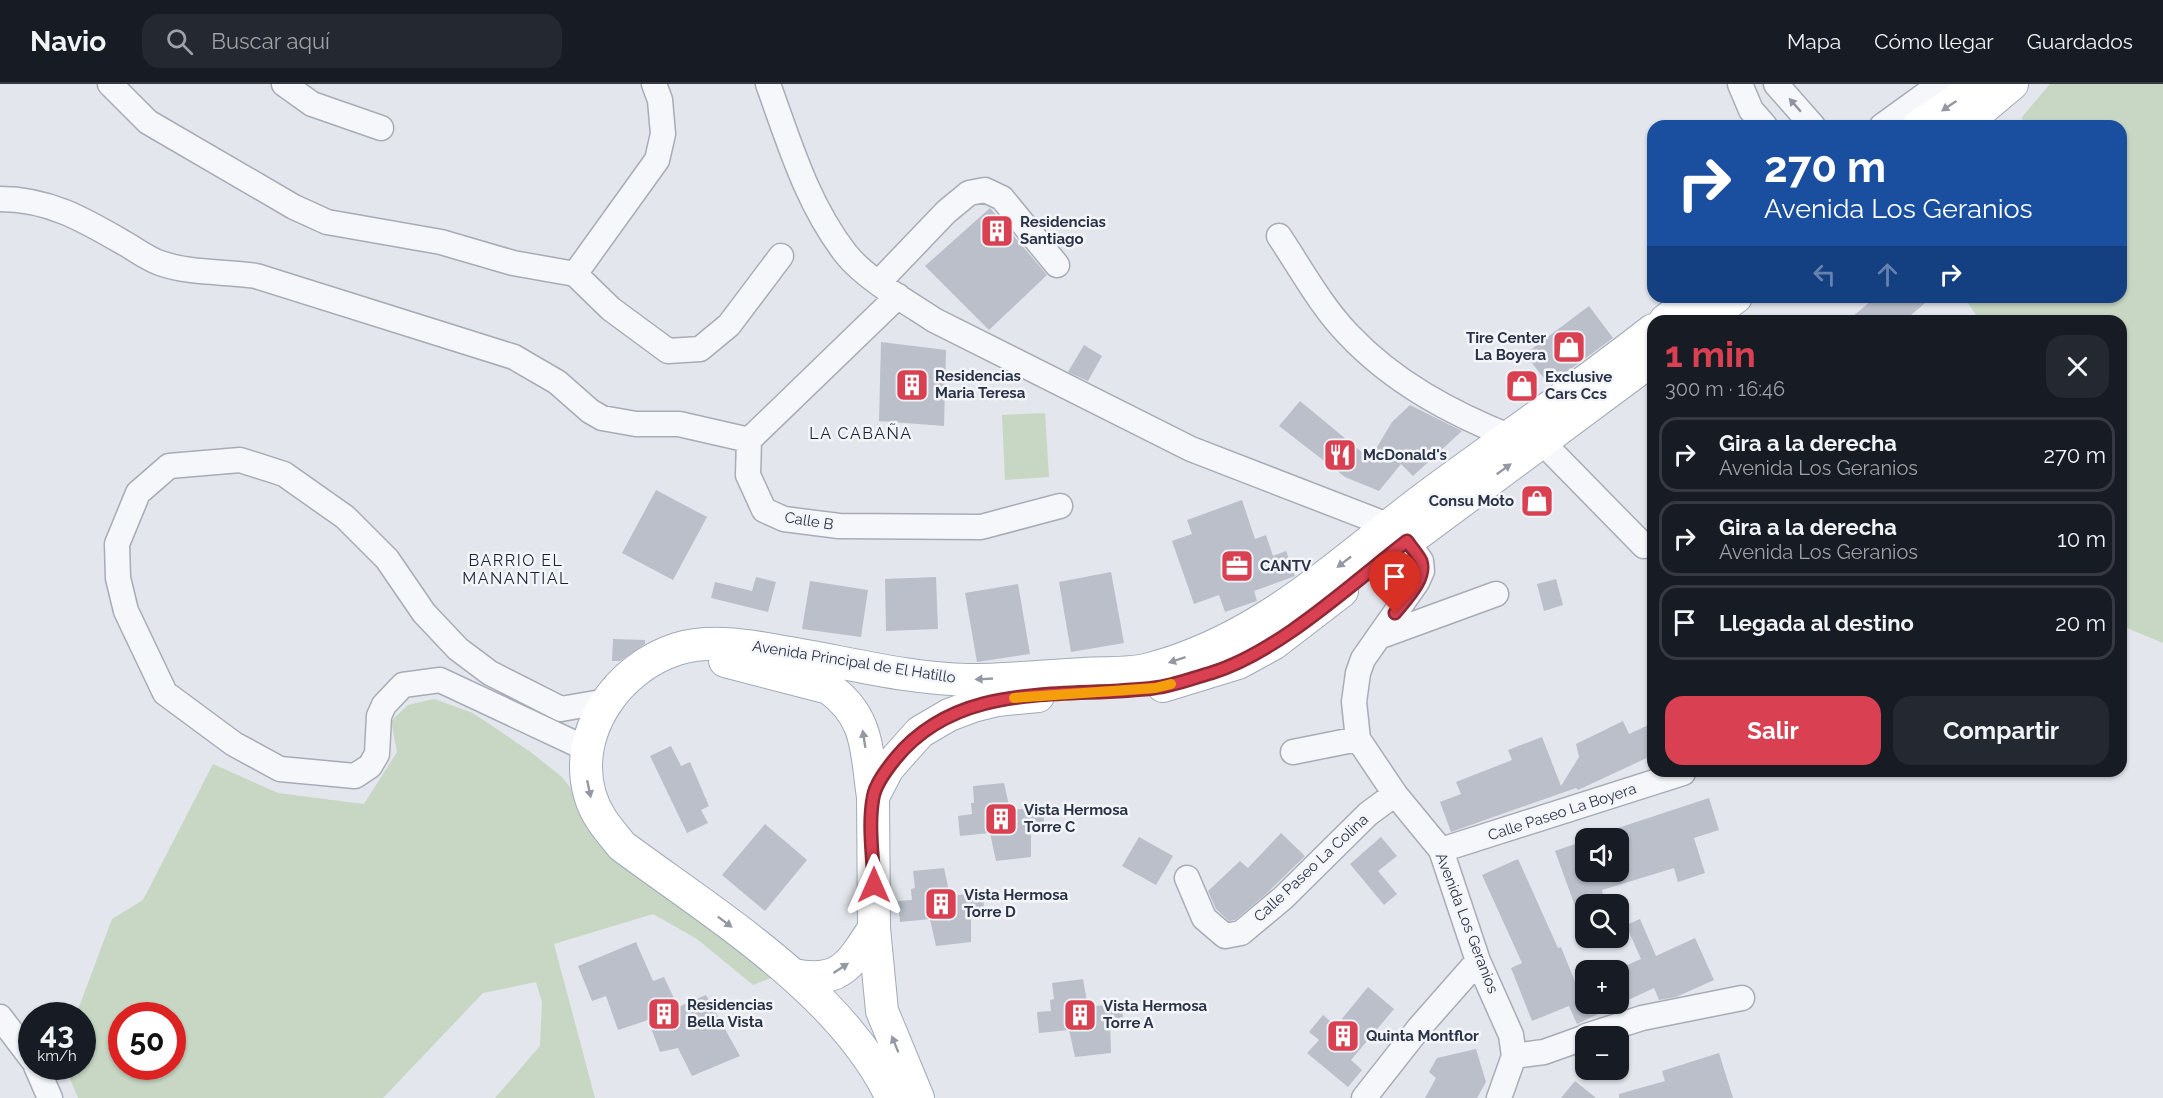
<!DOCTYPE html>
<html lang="es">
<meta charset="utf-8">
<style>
body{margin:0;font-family:Raleway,sans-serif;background:#242831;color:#f1f3f6;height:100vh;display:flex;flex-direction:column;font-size:22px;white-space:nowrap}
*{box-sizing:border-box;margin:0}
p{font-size:20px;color:#9ea1a6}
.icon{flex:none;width:33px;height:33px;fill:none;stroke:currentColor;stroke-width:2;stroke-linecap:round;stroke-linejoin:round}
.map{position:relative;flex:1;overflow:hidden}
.details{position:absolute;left:1647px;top:231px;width:480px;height:462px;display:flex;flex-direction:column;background:#171b24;border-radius:18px;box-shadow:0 2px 4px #0004}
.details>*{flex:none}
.hud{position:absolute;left:1647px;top:36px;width:480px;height:183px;border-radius:18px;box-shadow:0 2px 4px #0004;background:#1a4fa0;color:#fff;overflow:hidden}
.fabs{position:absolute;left:1575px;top:744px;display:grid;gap:12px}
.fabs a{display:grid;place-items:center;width:54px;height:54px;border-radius:12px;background:#171b24;box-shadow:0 2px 4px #0004;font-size:30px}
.speed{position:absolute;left:18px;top:918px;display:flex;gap:12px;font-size:30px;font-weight:700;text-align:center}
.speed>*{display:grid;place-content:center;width:78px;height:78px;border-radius:50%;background:#171b24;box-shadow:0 2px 4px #0004;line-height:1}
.speed small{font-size:15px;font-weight:400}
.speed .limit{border:9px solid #d22;background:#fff;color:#111}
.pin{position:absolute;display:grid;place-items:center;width:51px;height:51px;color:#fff;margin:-62px -26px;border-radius:50% 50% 50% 0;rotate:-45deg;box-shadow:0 0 6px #0007}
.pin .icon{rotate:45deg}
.me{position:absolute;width:66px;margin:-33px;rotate:0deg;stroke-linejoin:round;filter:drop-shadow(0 0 4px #0008)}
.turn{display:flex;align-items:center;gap:21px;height:126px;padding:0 18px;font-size:27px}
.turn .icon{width:78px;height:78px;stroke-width:2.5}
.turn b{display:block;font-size:42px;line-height:51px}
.lanes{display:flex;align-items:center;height:57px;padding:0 18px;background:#0003;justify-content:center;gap:30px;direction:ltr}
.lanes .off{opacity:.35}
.round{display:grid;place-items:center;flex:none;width:63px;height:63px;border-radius:18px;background:#242831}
.summary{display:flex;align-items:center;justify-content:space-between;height:102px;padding:0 18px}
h1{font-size:36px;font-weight:700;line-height:45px;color:#d94051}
.action{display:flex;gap:12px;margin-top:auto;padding:12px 18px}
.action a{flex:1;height:69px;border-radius:18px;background:#d94051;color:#fff;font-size:24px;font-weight:700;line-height:69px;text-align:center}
.action a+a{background:#242831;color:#f1f3f6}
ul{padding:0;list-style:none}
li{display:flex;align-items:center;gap:18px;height:75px;margin:0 12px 9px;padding:0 6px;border:3px solid #363941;border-radius:18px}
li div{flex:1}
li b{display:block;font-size:22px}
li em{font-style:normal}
header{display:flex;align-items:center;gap:36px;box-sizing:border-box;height:84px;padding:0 30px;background:#171b24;border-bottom:2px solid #363941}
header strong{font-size:28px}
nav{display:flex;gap:33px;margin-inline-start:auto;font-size:21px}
.search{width:420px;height:54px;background:#242831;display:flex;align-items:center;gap:15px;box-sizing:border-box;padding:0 21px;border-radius:18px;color:#9ea1a6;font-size:22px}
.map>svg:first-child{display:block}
.green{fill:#c7d7c3;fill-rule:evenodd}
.building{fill:#babfca}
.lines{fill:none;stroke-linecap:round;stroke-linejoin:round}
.minor-casing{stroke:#a7acb7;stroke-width:27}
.major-casing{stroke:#a1aab9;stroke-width:34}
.minor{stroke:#f6f7fa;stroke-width:24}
.major{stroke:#fff;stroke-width:32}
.oneway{fill:#9094a0}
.oneway2{fill:#9498a2}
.route-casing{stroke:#8d2a35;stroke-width:15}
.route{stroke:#d94051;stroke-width:10}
.slow{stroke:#f59e0b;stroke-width:10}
.labels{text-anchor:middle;stroke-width:5;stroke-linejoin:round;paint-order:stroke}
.poi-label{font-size:15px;font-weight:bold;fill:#293246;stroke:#f3f5f9;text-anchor:start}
.street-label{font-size:15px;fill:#293246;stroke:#f3f5f9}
.neighbourhood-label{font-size:16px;letter-spacing:1.5px;fill:#1b2337;stroke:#f3f5f9}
</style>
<header>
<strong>Navio</strong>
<div class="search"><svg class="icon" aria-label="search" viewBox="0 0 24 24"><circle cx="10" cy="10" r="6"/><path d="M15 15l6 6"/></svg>Buscar aquí</div>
<nav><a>Mapa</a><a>Cómo llegar</a><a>Guardados</a></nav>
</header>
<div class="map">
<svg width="2163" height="1014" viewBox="0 0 2163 1014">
<rect width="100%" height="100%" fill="#e3e6ec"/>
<path class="green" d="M2050,0H2163V559L2127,544L2121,498V237H1980L1964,213H2121V42H2024L2022,33Z
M1045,329L1049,393L1005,396L1002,331Z
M434,615L473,629L532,669L562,693L581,718L778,891L753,901L697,855L653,830L554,860L595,1014H495L540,962L542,918L536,898L483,909L383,1014H78L65,983L82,982V932L76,931L112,835L143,816L213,680L278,709L364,720L397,668L391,637L408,621ZM122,932H172V982H122Z"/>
<path class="building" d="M990,124L1047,191L989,246L925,182Z
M1876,213H1932L1904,237H1847Z
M1589,222L1613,254L1549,301L1525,270Z
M881,258L946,266L944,342L879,337Z
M1084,261L1102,272L1088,297L1068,288Z
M1300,317L1370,375L1392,338L1410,321L1462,347L1413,392L1401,380L1379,407L1345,393L1279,342Z
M656,406L707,433L673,496L622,469Z
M1242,416L1255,455L1266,451L1273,472L1286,467L1295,492L1254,507L1257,517L1225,528L1219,511L1194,520L1172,457L1192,450L1187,436Z
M1111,488L1124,559L1071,568L1059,498Z
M756,493L776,498L768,528L711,514L715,498L752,507Z
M936,493L938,545L886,547L885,495Z
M1556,495L1563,521L1544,527L1537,500Z
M810,497L868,506L861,553L802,545Z
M1018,500L1030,570L977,578L965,509Z
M613,555L645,556V560L620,577H612Z
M1623,637L1629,650L1653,639V671L1578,706L1576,704L1451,748L1440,718L1461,710L1456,698L1512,676L1508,666L1542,653L1561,702L1579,673L1576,660Z
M671,662L681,682L690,678L709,722L701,726L708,739L687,749L650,672Z
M1004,699L1010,726L1043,723L1044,738L1031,740V773L996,777L990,749L960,752L958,732L972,730L971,719H974L973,702Z
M1709,714L1719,746L1694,754L1705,789L1678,798L1674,784L1602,806L1603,811L1575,822L1555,767L1586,756V788H1618V744Z
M765,740L807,776L765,827L722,791Z
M1281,749L1305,772L1267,809L1235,836L1229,837L1216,825L1208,807L1240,777L1248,784Z
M1139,753L1173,772L1156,801L1122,782Z
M1381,753L1397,772L1378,787L1397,810L1384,821L1350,780Z
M1518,775L1558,864L1561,863L1584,920H1618V885L1641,875L1626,841L1640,835L1656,872L1695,854L1714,896L1676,913L1659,916L1654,904L1577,940L1569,922L1532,937L1511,884L1522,879L1482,791Z
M944,784L950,812L983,808L984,824L971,825V858L936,862L930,835L900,838L898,817L912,816L911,805L915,804L913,787Z
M636,858L653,897L664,893L678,923L706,911L740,972L692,992L678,964L660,968L648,936L618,946L606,912L592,917L578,882Z
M1083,895L1088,923L1122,919L1123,935L1110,936L1111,969L1075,973L1069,946L1039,949L1037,928L1051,927L1050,916L1054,915L1052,899Z
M1368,903L1394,925L1351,976L1362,986L1348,1003L1307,969L1319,956L1309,948L1323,931L1336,942Z
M1476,965L1486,998L1477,1014H1425L1436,994L1429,988L1437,974Z
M1719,969L1733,1014H1619V1010L1665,997L1662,987Z
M1575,997L1596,1014H1561Z"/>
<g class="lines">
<g class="minor-casing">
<path id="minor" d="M110,0L148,38L294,123L327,138L441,158L513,179L575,190L611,225L668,267L700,265L729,241L781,172
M284,0L312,20L381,44
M768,0C789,58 807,120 846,170C866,195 907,218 934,236L1191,365L1390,442L1407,457L1421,477L1422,487L1417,498L1363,575L1358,589L1354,618L1358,655L1395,710L1441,766L1478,877L1511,951L1514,972L1499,1014
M1740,0L1751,26L1765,42
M1776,0L1813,42
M1882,42L1940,0
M0,115C48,115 83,135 124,159C135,165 148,175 160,179C191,190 224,187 256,192L514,273L557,298L590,327L602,334L636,340H679L749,356
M1279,152C1301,185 1321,222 1348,250C1393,298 1451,329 1511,353
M575,190L657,76L663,50L660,16L654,0
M879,198L946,128L969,109L985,106L1002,114L1057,181
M898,212L749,356L748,391L764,426L784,435L839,442L981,443L1060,422
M1542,358L1644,462
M1381,552L1496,510
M587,665L440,596L403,601L384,621L379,632L377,670L370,682L355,692L280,685L234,660L165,609L126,527L118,494L117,460L138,409L169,382L240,376L284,390L345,433L387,475L424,529L458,565L490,589L561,625L607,617
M1293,668L1358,655
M1441,766L1683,689
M1187,794L1204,834L1225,852L1241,849L1283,814L1368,730L1395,710
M0,933L32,975
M1586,952L1642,934L1742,914
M1514,972L1544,968L1586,953
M36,982L50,1014
M1364,1014L1419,944L1478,877"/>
</g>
<g class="major-casing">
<path id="major" d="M1919,42L1981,0
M1962,42L2012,0
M1665,237L1696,213
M1704,237L1736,213
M1381,477L1653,275
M725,577L829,604C870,634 866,667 873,713
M1163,602L1238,579L1273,560L1342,507
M793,891C840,901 851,880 874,844
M892,1014C842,908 715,831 622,762C609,746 596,732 590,711C572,649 617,584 677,565C713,554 755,563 790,569C849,579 909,595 969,596C1007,596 1045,592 1083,590C1104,588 1129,591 1150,585C1262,555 1336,481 1426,413C1502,357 1579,304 1653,246
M918,1014L882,927L874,844L873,713L888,684L920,648L949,631L973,622L997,616L1038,612"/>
</g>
<use href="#minor" class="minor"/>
<use href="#major" class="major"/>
</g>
<defs><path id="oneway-solid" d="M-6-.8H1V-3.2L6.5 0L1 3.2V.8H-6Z" transform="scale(1.5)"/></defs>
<use class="oneway" href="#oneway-solid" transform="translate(1795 21) rotate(-131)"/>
<g class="oneway2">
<use href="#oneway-solid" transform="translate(1949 22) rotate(146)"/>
<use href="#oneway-solid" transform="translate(1504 385) rotate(-36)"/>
<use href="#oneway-solid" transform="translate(1344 478) rotate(142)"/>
<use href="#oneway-solid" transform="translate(1177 576) rotate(162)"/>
<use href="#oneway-solid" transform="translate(984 595) rotate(177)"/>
<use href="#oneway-solid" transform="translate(864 655) rotate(-99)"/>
<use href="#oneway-solid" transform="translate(589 705) rotate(78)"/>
<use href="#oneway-solid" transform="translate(725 838) rotate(37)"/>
<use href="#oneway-solid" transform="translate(841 884) rotate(-33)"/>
<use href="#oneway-solid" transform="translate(895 960) rotate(-112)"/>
</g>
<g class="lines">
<g class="route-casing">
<path id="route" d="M874,801C873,773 868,741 873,714C875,700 887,685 895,675C960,595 1064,615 1154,604C1173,602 1193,594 1211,589C1279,568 1350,501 1407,457C1411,463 1418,471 1421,477C1427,495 1405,516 1395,529"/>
</g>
<use href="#route" class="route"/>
<path class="slow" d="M1014,614L1155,604L1171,600"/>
</g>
<defs>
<g id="building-square" transform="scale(1.725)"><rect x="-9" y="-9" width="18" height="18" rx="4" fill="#d94051" stroke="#f3f5f9"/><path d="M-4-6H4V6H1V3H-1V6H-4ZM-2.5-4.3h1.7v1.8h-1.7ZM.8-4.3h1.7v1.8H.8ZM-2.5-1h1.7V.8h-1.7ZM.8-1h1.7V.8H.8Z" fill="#fff"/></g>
<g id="shop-square" transform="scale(1.725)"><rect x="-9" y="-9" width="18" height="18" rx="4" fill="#d94051" stroke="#f3f5f9"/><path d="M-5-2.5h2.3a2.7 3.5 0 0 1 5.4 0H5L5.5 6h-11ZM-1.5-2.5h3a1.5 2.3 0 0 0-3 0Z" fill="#fff"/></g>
<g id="restaurant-square" transform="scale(1.725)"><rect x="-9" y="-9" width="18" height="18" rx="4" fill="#d94051" stroke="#f3f5f9"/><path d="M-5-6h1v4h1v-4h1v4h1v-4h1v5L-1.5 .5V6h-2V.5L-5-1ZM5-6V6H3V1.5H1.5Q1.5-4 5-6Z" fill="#fff"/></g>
<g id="office-square" transform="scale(1.725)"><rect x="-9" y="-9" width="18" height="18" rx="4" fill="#d94051" stroke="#f3f5f9"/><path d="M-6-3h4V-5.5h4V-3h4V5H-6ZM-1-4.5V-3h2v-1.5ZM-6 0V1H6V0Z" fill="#fff"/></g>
</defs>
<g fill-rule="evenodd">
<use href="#building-square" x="997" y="147"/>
<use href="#shop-square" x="1569" y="263"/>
<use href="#building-square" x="912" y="301"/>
<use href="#shop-square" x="1522" y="302"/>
<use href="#restaurant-square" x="1340" y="371"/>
<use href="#shop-square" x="1537" y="417"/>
<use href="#office-square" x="1237" y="482"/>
<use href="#building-square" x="1001" y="735"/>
<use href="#building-square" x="941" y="820"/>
<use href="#building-square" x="664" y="930"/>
<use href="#building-square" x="1080" y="931"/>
<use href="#building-square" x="1343" y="952"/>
</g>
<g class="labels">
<g class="poi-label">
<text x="1020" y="143">Residencias<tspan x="1020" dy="17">Santiago</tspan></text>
<text x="1546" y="259" text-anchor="end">Tire Center<tspan x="1546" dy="17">La Boyera</tspan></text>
<text x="935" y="297">Residencias<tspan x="935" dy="17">Maria Teresa</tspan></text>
<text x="1545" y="298">Exclusive<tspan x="1545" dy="17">Cars Ccs</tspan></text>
<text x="1363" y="376">McDonald's</text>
<text x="1514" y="422" text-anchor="end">Consu Moto</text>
<text x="1260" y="487">CANTV</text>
<text x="1024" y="731">Vista Hermosa<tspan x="1024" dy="17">Torre C</tspan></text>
<text x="964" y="816">Vista Hermosa<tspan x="964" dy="17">Torre D</tspan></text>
<text x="687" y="926">Residencias<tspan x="687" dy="17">Bella Vista</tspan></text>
<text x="1103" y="927">Vista Hermosa<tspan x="1103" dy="17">Torre A</tspan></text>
<text x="1366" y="957">Quinta Montflor</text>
</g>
<g class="street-label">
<text transform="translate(809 437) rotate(9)" y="5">Calle B</text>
<text transform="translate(854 578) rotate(9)" y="5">Avenida Principal de El Hatillo</text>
<text transform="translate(1562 728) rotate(-18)" y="5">Calle Paseo La Boyera</text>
<text transform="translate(1311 784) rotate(-43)" y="5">Calle Paseo La Colina</text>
<text transform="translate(1467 839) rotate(69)" y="5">Avenida Los Geranios</text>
</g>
<g class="neighbourhood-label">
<text x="861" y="355">LA CABAÑA</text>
<text x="516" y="482">BARRIO EL<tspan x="516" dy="18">MANANTIAL</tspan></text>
</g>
</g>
</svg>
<div class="fabs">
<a><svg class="icon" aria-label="sound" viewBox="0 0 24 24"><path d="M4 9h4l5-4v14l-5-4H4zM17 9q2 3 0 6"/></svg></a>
<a><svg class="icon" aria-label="search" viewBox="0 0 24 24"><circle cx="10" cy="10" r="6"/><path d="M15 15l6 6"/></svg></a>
<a>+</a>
<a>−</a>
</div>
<div class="speed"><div>43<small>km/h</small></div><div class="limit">50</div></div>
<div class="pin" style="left:1395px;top:529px;background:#d93025"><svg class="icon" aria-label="arrive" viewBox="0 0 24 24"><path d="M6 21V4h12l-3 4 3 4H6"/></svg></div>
<svg class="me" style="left:874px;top:801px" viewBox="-20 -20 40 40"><path d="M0-17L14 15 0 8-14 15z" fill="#d94051" stroke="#fff" stroke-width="4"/></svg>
<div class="hud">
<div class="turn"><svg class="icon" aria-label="right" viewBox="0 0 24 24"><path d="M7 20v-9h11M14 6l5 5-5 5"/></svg><div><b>270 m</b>Avenida Los Geranios</div></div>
<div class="lanes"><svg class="icon off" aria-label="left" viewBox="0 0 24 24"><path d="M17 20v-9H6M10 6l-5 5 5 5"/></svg><svg class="icon off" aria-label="ahead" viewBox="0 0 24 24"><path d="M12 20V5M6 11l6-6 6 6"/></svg><svg class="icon" aria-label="right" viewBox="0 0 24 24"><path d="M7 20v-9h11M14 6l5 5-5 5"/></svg></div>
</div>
<section class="details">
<div class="summary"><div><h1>1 min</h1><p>300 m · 16:46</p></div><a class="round"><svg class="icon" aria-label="close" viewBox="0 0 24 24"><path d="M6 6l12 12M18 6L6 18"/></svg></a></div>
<ul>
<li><svg class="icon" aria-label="right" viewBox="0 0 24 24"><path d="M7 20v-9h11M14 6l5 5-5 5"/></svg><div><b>Gira a la derecha</b><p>Avenida Los Geranios</p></div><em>270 m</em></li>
<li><svg class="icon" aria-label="right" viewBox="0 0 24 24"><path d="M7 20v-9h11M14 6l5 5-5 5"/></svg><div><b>Gira a la derecha</b><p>Avenida Los Geranios</p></div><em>10 m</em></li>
<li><svg class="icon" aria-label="arrive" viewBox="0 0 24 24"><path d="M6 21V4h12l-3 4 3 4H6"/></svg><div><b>Llegada al destino</b></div><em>20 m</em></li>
</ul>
<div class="action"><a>Salir</a><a>Compartir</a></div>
</section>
</div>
